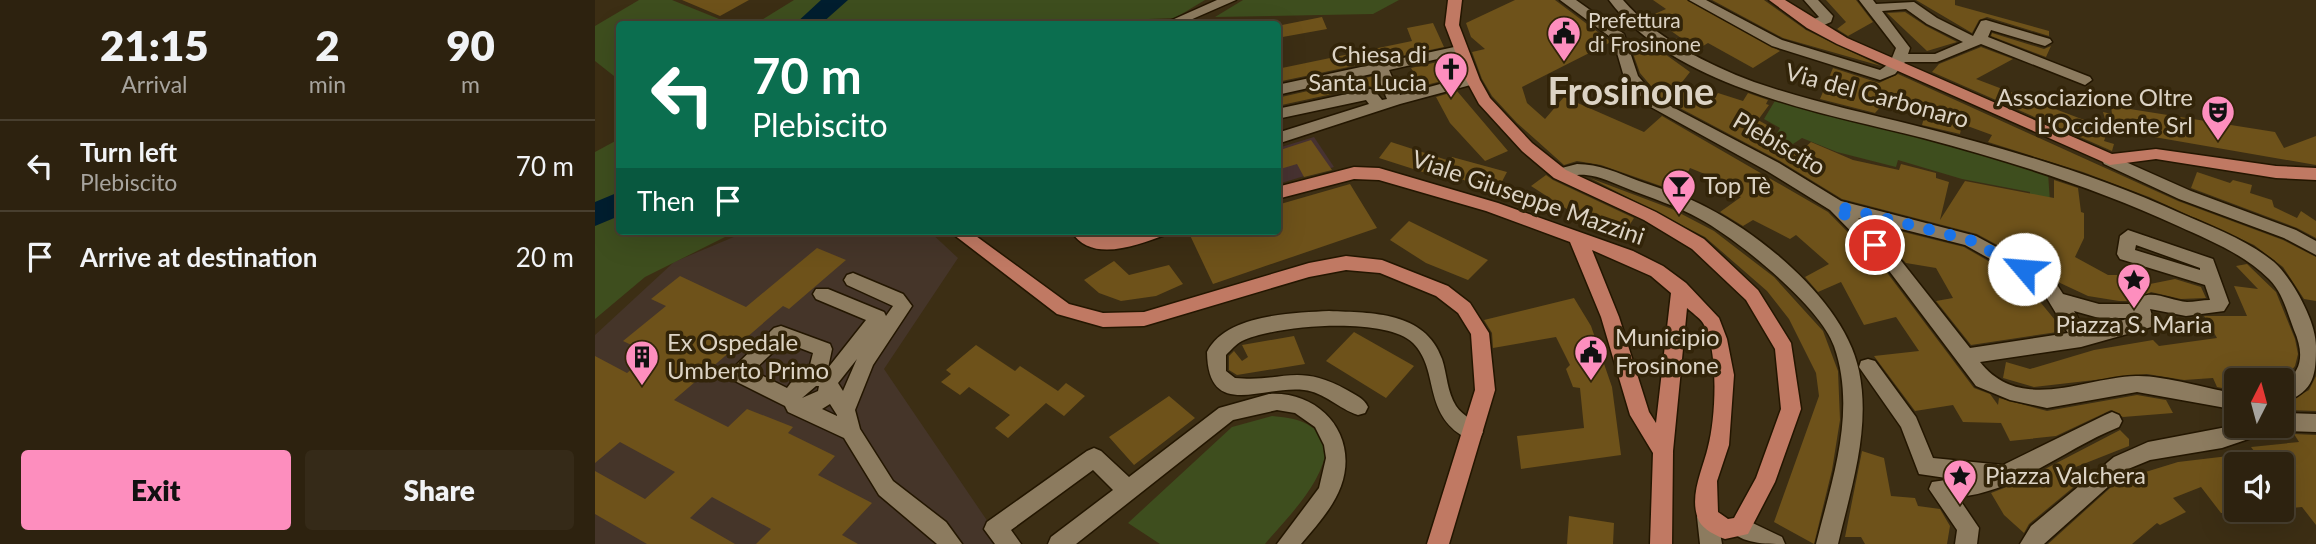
<!DOCTYPE html>
<meta charset="utf-8">
<style>
body{margin:0;font-family:Lato,sans-serif;background:#352a18;color:#f1f3f6;height:100vh;display:flex;flex-direction:column;font-size:26px;white-space:nowrap}
*{box-sizing:border-box;margin:0}
p{font-size:23px;color:#a7a49e}
.icon{flex:none;width:38px;height:38px;fill:none;stroke:currentColor;stroke-width:2;stroke-linecap:round;stroke-linejoin:round}
.map{position:relative;flex:1;overflow:hidden}
.panel{display:flex;flex-direction:column;background:#2d220f;width:595px}
.panel>*{flex:none}
.top-card{position:absolute;left:21px;top:21px;width:665px;height:214px;border-radius:7px;box-shadow:0 7px 28px #0002,0 0 0 2px #483f2f;background:#0b6e4f;color:#fff;overflow:hidden}
.needle{width:46px;rotate:6deg}
.buttons{position:absolute;left:1629px;top:368px;display:grid;gap:14px}
.buttons a{display:grid;place-items:center;width:70px;height:70px;border-radius:7px;background:#2d220f;box-shadow:0 7px 28px #0002,0 0 0 2px #483f2f;font-size:35px}
.pin{position:absolute;display:grid;place-items:center;width:60px;height:60px;color:#fff;margin:-30px;border:4px solid #fff;border-radius:50%;box-shadow:0 2px 7px #0007}
.me{position:absolute;width:77px;margin:-38px;rotate:297deg;stroke-linejoin:round;filter:drop-shadow(0 0 5px #0008)}
.turn{display:flex;align-items:center;gap:24px;height:147px;padding:0 21px;font-size:32px}
.turn .icon{width:91px;height:91px;stroke-width:2.5}
.turn b{display:block;font-size:49px;line-height:60px}
.then{display:flex;align-items:center;height:66px;padding:0 21px;background:#0003;gap:14px;font-size:26px}
.eta{display:flex;justify-content:space-evenly;align-items:center;height:119px;text-align:center}
.eta b{font-size:42px;font-weight:800;line-height:49px}
.action{display:flex;gap:14px;margin-top:auto;padding:14px 21px}
.action a{flex:1;height:80px;border-radius:7px;background:#fd8ebe;color:#111;font-size:28px;font-weight:800;line-height:80px;text-align:center}
.action a+a{background:#352a18;color:#f1f3f6}
ul{padding:0;list-style:none}
li{display:flex;align-items:center;gap:21px;height:91px;padding:0 21px;border-top:2px solid #483f2f}
li div{flex:1}
li b{display:block;font-size:26px}
li em{font-style:normal}
main{display:flex;flex:1;min-height:0}
.map>svg:first-child{display:block}
.education{fill:#473231}
.medical{fill:#453529}
.green{fill:#3e4e1e}
.lines{fill:none;stroke-linecap:round;stroke-linejoin:round}
.river{fill:#001e2f;fill-rule:evenodd}
.building{fill:#6e521a}
.minor-casing{stroke:#231600;stroke-width:3}
.major-casing{stroke:#231600;stroke-width:3}
.minor{fill:#8c7b5f;fill-rule:evenodd}
.major{fill:#c07963;fill-rule:evenodd}
.route{stroke:#1a73e8;stroke-width:12;stroke-dasharray:0 21.6}
.labels{text-anchor:middle;stroke-width:7;stroke-linejoin:round;paint-order:stroke}
.far-poi-label{font-size:21px;fill:#dcd3c4;stroke:#322409;text-anchor:start}
.poi-label{font-size:24px;fill:#dcd3c4;stroke:#322409;text-anchor:start}
.street-label{font-size:24px;fill:#dcd3c4;stroke:#322409}
.town-label{font-size:38px;font-weight:bold;fill:#dcd3c4;stroke:#322409}
</style>
<main>
<section class="panel">
<div class="eta">
<div><b>21:15</b><p>Arrival</p></div>
<div><b>2</b><p>min</p></div>
<div><b>90</b><p>m</p></div>
</div>
<ul>
<li><svg class="icon" aria-label="left" viewBox="0 0 24 24"><path d="M17 20v-9H6M10 6l-5 5 5 5"/></svg><div><b>Turn left</b><p>Plebiscito</p></div><em>70 m</em></li>
<li><svg class="icon" aria-label="arrive" viewBox="0 0 24 24"><path d="M6 21V4h12l-3 4 3 4H6"/></svg><div><b>Arrive at destination</b></div><em>20 m</em></li>
</ul>
<div class="action"><a>Exit</a><a>Share</a></div>
</section>
<div class="map">
<svg width="1721" height="544" viewBox="0 0 1721 544">
<rect width="100%" height="100%" fill="#3c2e14"/>
<path class="education" d="M719,137L739,167L683,184V148Z"/>
<path class="medical" d="M153,231H334L363,258L289,369L408,544H0V335L79,262Z"/>
<path class="green" d="M44,0H77L129,21L159,24H24V80L0,61V26Z
M199,0H610L580,18L554,19L543,24H160Z
M648,0H804L778,14L620,17Z
M1181,99L1453,173L1455,202L1435,199V192L1367,179L1303,160L1301,167L1242,152L1207,138L1198,144L1181,135L1185,128L1169,119Z
M24,139V231H142L50,277L0,319V152Z
M677,416C702,418 720,422 732,446C727,485 695,514 670,544H565L533,523L637,427Z"/>
<g class="lines">
<path class="river" d="M226,0H253L226,24H200Z
M24,192V216L0,226V202Z"/>
</g>
<path class="building" d="M87,0H154L125,16Z
M920,0H960L1016,42L927,87L932,103L950,119L969,97L1049,132L1067,116L1233,212L1290,270L1379,388L1395,394L1403,405L1404,398L1452,411L1542,395L1571,400L1578,413L1528,417L1516,410L1461,436L1415,441L1406,423L1368,422L1358,405L1320,411L1279,356L1324,351L1301,317L1269,325L1246,282L1223,292L1210,277L1234,264L1201,235L1195,239L1158,220L1148,226L1125,212L1146,197L1125,190L1127,181L1095,168L1083,192L1006,165L982,161L969,165L922,123L897,96L887,79L877,52L890,49L876,37L871,23Z
M1058,0H1092L1185,51L1158,68L1113,43L1098,52L1078,39L1086,38L1055,16L1071,9Z
M1117,0H1169L1211,30L1286,66L1188,38Z
M1231,0H1261L1278,22L1253,36L1242,29L1251,22Z
M1321,0H1360V5L1454,31V36L1392,17L1384,20L1377,33Z
M1310,12L1331,26L1362,42L1332,51L1292,13Z
M727,17L732,29L682,38V26Z
M838,23L849,47L682,82V69L817,41L812,28Z
M1397,33L1449,49L1456,46L1451,57L1396,36Z
M1056,44L1095,72L1084,86L1118,100L1123,93L1148,101L1153,93L1173,100L1171,104L1174,105L1163,120L1179,129L1174,135L1207,150L1216,142L1258,160L1304,170L1306,164L1341,173V178L1354,182L1345,220L1370,181L1459,198V180L1483,188L1486,212L1489,213V238L1480,257L1513,275H1542L1550,285L1580,279L1606,287L1611,298L1586,299L1556,292L1538,301H1524L1493,296L1463,282L1458,275L1382,234L1247,199L1185,161L1066,98L1045,73L1036,48Z
M1386,47L1418,59L1381,79L1513,129L1509,141L1519,144L1517,151L1337,72L1344,64Z
M860,58L865,72L859,78L827,86L816,68Z
M1238,68L1284,83L1303,74L1583,201L1688,240L1721,257V301L1709,299L1688,267L1659,245L1554,197L1488,172L1393,142L1397,135L1367,124L1365,134L1327,125L1331,110L1292,100L1280,113L1225,99Z
M779,76L785,90L774,86L682,106V98Z
M862,91L913,151L890,161L855,123L841,97Z
M1516,106L1680,132L1689,148L1721,136V165L1513,129L1508,112L1517,114Z
M716,140L737,170L709,177L702,164L682,170V151Z
M796,142L855,161L857,157L912,172L901,193L839,168L834,174L784,158Z
M1602,172L1635,183L1638,180L1657,185L1655,193L1677,200L1679,207L1702,218L1706,211L1721,221V238L1702,228L1596,188Z
M951,175L958,180L1039,218L1030,232L1000,216L995,224L936,186Z
M995,178L1077,209L1119,231L1179,277L1228,331L1243,371L1245,420L1237,470L1219,544L1179,522L1224,396L1221,373L1194,319L1172,291L1110,237Z
M755,184L782,228L618,284L593,231H682V205Z
M814,221L893,260L873,280L831,263L795,240Z
M1272,223L1369,247L1428,281L1469,331L1376,345L1341,301L1358,298L1341,268L1311,263Z
M222,248L251,260L194,309L188,306L79,400L133,427L152,409L198,427L193,433L240,456L223,475L277,503L247,535L263,544H161L176,529L117,497L95,518L140,544H52L0,514V471L50,499L80,472L25,442L0,463V356L32,373L55,354L28,341L71,306L56,299L85,276L151,307Z
M519,261L534,275L574,265L588,284L561,296L526,301L504,293L489,280Z
M1652,264L1681,292L1700,339L1703,354L1700,366L1687,382L1642,380V391L1622,387L1618,378L1589,380L1552,374L1439,387L1408,378L1411,362L1435,369L1499,350L1558,340L1564,346L1622,338L1609,316H1652L1639,286L1663,289L1641,266Z
M979,298L996,326L1017,387L1026,455L926,469L922,436L989,428L985,388L978,387L971,369L975,365L961,337L898,348L897,333L889,320Z
M759,332L819,366L791,398L731,361Z
M699,336L710,364L642,375L634,370V356L639,351L647,361L653,357L647,345Z
M381,345L420,371L425,366L463,391L471,383L490,396L469,416L451,403L413,438L400,428L415,415L374,387L365,395L346,382L356,374L351,370Z
M1721,376V411L1687,410V405L1714,390Z
M574,396L600,418L539,465L514,437Z
M1525,430L1534,439V446L1468,472L1469,474L1498,471L1434,524L1429,533L1409,515L1396,493L1427,481Z
M1699,434L1721,435V525L1707,507L1687,509V464H1669L1656,447L1704,442Z
M1267,451L1289,458L1296,496L1320,498L1323,506L1345,509L1355,526L1352,544H1270L1266,537H1250Z
M1642,455V512L1626,513L1606,487L1578,498L1591,512L1565,525L1562,523L1537,544H1453L1524,480L1527,486L1544,474L1583,462Z
M974,516L1019,523L1018,544H972Z"/>
<g class="lines">
<g class="minor-casing">
<path id="minor" d="M622,0H641L586,24H568Z
M965,0H981L1029,34L1043,76L1064,100L1184,163L1246,201L1381,236L1457,277L1468,294L1504,304H1539C1551,285 1575,301 1592,302C1599,302 1608,300 1615,300L1610,285L1525,259L1522,254L1525,236L1533,230L1618,259L1634,303L1629,311L1591,316L1555,309L1559,322L1556,327L1550,329L1486,347L1385,362C1426,414 1490,377 1541,376C1567,375 1615,389 1642,394V410L1542,392L1452,408L1415,400L1381,386L1292,268L1235,210L1172,171L1054,106L1029,77L1018,39ZM1263,218L1370,245L1445,287L1473,333L1375,348L1304,258ZM1541,245L1605,268V270L1540,250ZM1479,311L1504,318H1536L1490,330Z
M1014,0H1028C1062,39 1111,64 1159,82C1211,100 1265,112 1318,125C1409,148 1500,174 1585,213C1617,227 1652,240 1679,262C1697,278 1721,321 1721,346C1721,376 1719,392 1687,403V385C1708,371 1709,353 1699,330C1692,312 1688,293 1674,279C1649,254 1614,240 1583,226C1501,188 1415,161 1328,138C1268,123 1207,111 1149,89C1100,71 1046,43 1014,0Z
M1094,0H1111L1187,40L1285,70L1295,63L1301,48L1264,0H1278L1281,4L1319,2L1342,18L1378,36L1386,21L1391,20L1455,39L1457,42L1450,46L1396,30L1393,37L1495,77L1497,80L1490,85L1485,83L1386,44L1342,62H1310L1300,74L1285,80L1177,46ZM1311,9L1332,24L1368,42L1340,54H1313L1315,48L1287,11Z
M1209,0H1223L1238,16L1236,22L1222,28H1212V22L1224,17Z
M864,46L869,47V53L794,70L805,95L878,75L883,77V83L805,104L682,144V133L774,104L771,100L682,119V109L775,89L780,91L787,100L792,99L781,73L682,95V85Z
M1515,155L1596,191L1701,230L1721,241V255L1689,238L1584,199L1509,164L1507,160L1509,156Z
M982,164C1004,164 1023,173 1044,181C1067,189 1091,196 1113,208C1171,238 1251,305 1264,371C1276,429 1256,488 1243,544H1221C1237,480 1262,411 1239,346C1225,306 1142,239 1105,219C1082,206 1056,198 1031,188C1018,183 1005,176 991,175C981,174 974,177 965,180L957,174L959,170Z
M495,231H546L544,235C526,241 506,249 495,231Z
M258,273L308,294L317,306L278,365L260,410L265,429L298,481L351,522L367,544H342L284,495L249,438L193,412L190,406L136,379L133,373L179,328L186,326L235,344L237,349L233,368L271,320L221,299L218,294L221,289H233L289,312L291,316L298,306L252,285L249,280L252,275ZM189,342L218,353L213,373L198,380L192,388L158,371ZM262,359L261,361L248,391L243,383ZM221,386H224L223,391L207,398ZM235,404L242,415V416L227,409Z
M734,311C777,313 830,311 847,359C852,374 852,392 861,406C868,417 882,420 888,432L885,438C877,441 873,439 866,435C828,410 844,369 818,343C791,316 680,325 647,341C641,344 636,350 631,355V371L640,378C688,383 701,362 752,390C760,395 769,398 773,407L770,413L763,415C744,409 729,392 709,390C667,385 613,421 612,352C631,314 698,313 734,311Z
M1273,359L1280,361L1321,417L1338,458L1408,465L1510,415L1517,412L1524,415L1527,421L1524,427C1471,448 1421,492 1363,497L1384,528L1382,544H1360L1362,530L1334,489L1337,482L1358,479L1324,474L1306,427L1264,367L1266,361Z
M674,394C726,391 764,436 746,486C738,508 721,526 706,544H682L724,488L731,458L729,445L720,427L700,413L682,410L638,420L481,544H453L456,537L518,490L498,470L416,530L426,544H400L389,529L392,522L492,451L499,448L506,451L534,477L624,408Z
M1687,413L1721,414V432L1687,431L1679,427L1677,431L1627,448L1555,460L1533,469L1449,544H1425L1436,526L1519,457L1553,442L1642,425H1687Z
M1113,507L1121,510L1127,544H1105L1102,517L1105,510Z
M1145,517L1187,537L1190,544C1171,544 1143,544 1134,527L1137,520Z"/>
</g>
<g class="major-casing">
<path id="major" d="M853,0H867L864,25L885,80L895,98L937,143L971,170L1061,212L1109,239L1163,290L1196,343L1206,409L1180,482L1153,534L1130,539C1121,536 1108,529 1104,521C1093,497 1108,469 1113,447C1121,417 1124,349 1108,323C1104,317 1097,313 1092,308L1078,451L1077,544H1055L1058,453L1035,415L1006,317L975,242L891,211L784,180L759,179L682,199V187L759,167L784,168L903,203L1038,251L1068,266L1091,283L1124,318L1132,339L1139,375L1134,445L1122,481L1123,512L1133,519L1139,518L1161,478L1186,409L1180,349L1151,300L1097,249L1049,220L959,178L927,151L884,104L871,80L850,25ZM997,250L1056,276L1076,293L1061,423L1054,412L1024,317Z
M1174,0H1190L1252,38L1517,154L1561,149L1681,166L1721,168V180L1681,178L1561,159L1515,165L1242,44L1212,28Z
M354,231H374L474,304L508,313L549,312L714,263L751,256L787,260L853,286L875,303L894,333L900,390L854,544H832L880,390L876,334L863,313L841,296L785,273L751,270L714,277L549,326L508,327L462,314Z
M476,231H495L512,237L545,231H572L570,235C542,245 496,264 476,231Z"/>
</g>
<use href="#minor" class="minor"/>
<use href="#major" class="major"/>
</g>
<g class="lines">
<path class="route" d="M1280,245L1241,206L1375,240L1429,269"/>
</g>
<defs>
<g id="civic-pin" transform="scale(1.75)"><path d="M0 17L-7.5 6A9.5 9.5 0 1 1 7.5 6Z" fill="#fd8ebe" stroke="#322409"/><path d="M-.6-6.5H3V-4.5H.6V-3L4-1V1h2V6H-6V1h2V-1L-.6-3ZM-1.2 2.5V6h2.4V2.5Z" fill="#111"/></g>
<g id="church-pin" transform="scale(1.75)"><path d="M0 17L-7.5 6A9.5 9.5 0 1 1 7.5 6Z" fill="#fd8ebe" stroke="#322409"/><path d="M-1.2-6h2.4v3.5h3.3v2.4h-3.3V6h-2.4V-.1h-3.3v-2.4h3.3Z" fill="#111"/></g>
<g id="theatre-pin" transform="scale(1.75)"><path d="M0 17L-7.5 6A9.5 9.5 0 1 1 7.5 6Z" fill="#fd8ebe" stroke="#322409"/><path d="M-5-5.5Q0-4 5-5.5V0Q5 5 0 6Q-5 5-5 0ZM-3.3-2.5H-1v1.5H-3.3ZM1-2.5H3.3v1.5H1ZM-2.8 1Q0 5.5 2.8 1Z" fill="#111"/></g>
<g id="bar-pin" transform="scale(1.75)"><path d="M0 17L-7.5 6A9.5 9.5 0 1 1 7.5 6Z" fill="#fd8ebe" stroke="#322409"/><path d="M-6-5H6L.8 .8V4.5H3.5V6h-7V4.5H-.8V.8Z" fill="#111"/></g>
<g id="sight-pin" transform="scale(1.75)"><path d="M0 17L-7.5 6A9.5 9.5 0 1 1 7.5 6Z" fill="#fd8ebe" stroke="#322409"/><path d="M0-6L1.8-2.2L6-1.7L2.9 1.2L3.7 5.4L0 3.3L-3.7 5.4L-2.9 1.2L-6-1.7L-1.8-2.2Z" fill="#111"/></g>
<g id="building-pin" transform="scale(1.75)"><path d="M0 17L-7.5 6A9.5 9.5 0 1 1 7.5 6Z" fill="#fd8ebe" stroke="#322409"/><path d="M-4-6H4V6H1V3H-1V6H-4ZM-2.5-4.3h1.7v1.8h-1.7ZM.8-4.3h1.7v1.8H.8ZM-2.5-1h1.7V.8h-1.7ZM.8-1h1.7V.8H.8Z" fill="#111"/></g>
</defs>
<g fill-rule="evenodd">
<use href="#civic-pin" x="969" y="33"/>
<use href="#church-pin" x="856" y="69"/>
<use href="#theatre-pin" x="1623" y="112"/>
<use href="#bar-pin" x="1084" y="186"/>
<use href="#sight-pin" x="1539" y="280"/>
<use href="#civic-pin" x="996" y="352"/>
<use href="#building-pin" x="47" y="357"/>
<use href="#sight-pin" x="1365" y="476"/>
</g>
<g class="labels">
<g class="far-poi-label">
<text x="993" y="28">Prefettura<tspan x="993" dy="24">di Frosinone</tspan></text>
</g>
<g class="poi-label">
<text x="832" y="63" text-anchor="end">Chiesa di<tspan x="832" dy="28">Santa Lucia</tspan></text>
<text x="1598" y="106" text-anchor="end">Associazione Oltre<tspan x="1598" dy="28">L'Occidente Srl</tspan></text>
<text x="1108" y="194">Top Tè</text>
<text x="1539" y="333" text-anchor="middle">Piazza S. Maria</text>
<text x="1020" y="346">Municipio<tspan x="1020" dy="28">Frosinone</tspan></text>
<text x="72" y="351">Ex Ospedale<tspan x="72" dy="28">Umberto Primo</tspan></text>
<text x="1390" y="484">Piazza Valchera</text>
</g>
<g class="street-label">
<text transform="translate(1282 96) rotate(15)" y="8">Via del Carbonaro</text>
<text transform="translate(1184 144) rotate(30)" y="8">Plebiscito</text>
<text transform="translate(933 198) rotate(19)" y="8">Viale Giuseppe Mazzini</text>
</g>
<g class="town-label">
<text x="1036" y="105">Frosinone</text>
</g>
</g>
</svg>
<div class="buttons">
<a><svg class="needle" viewBox="-14 -14 28 28"><path d="M0-13l5 13h-10z" fill="#e53935"/><path d="M0 13l5-13h-10z" fill="#a7a49e"/></svg></a>
<a><svg class="icon" aria-label="sound" viewBox="0 0 24 24"><path d="M4 9h4l5-4v14l-5-4H4zM17 9q2 3 0 6"/></svg></a>
</div>
<div class="pin" style="left:1280px;top:245px;background:#d93025"><svg class="icon" aria-label="arrive" viewBox="0 0 24 24"><path d="M6 21V4h12l-3 4 3 4H6"/></svg></div>
<svg class="me" style="left:1429px;top:269px" viewBox="-20 -20 40 40"><circle r="19" fill="#fff"/><path d="M0-13L10 11 0 6-10 11z" fill="#1a73e8"/></svg>
<div class="top-card">
<div class="turn"><svg class="icon" aria-label="left" viewBox="0 0 24 24"><path d="M17 20v-9H6M10 6l-5 5 5 5"/></svg><div><b>70 m</b>Plebiscito</div></div>
<div class="then">Then<svg class="icon" aria-label="arrive" viewBox="0 0 24 24"><path d="M6 21V4h12l-3 4 3 4H6"/></svg></div>
</div>
</div>
</main>
